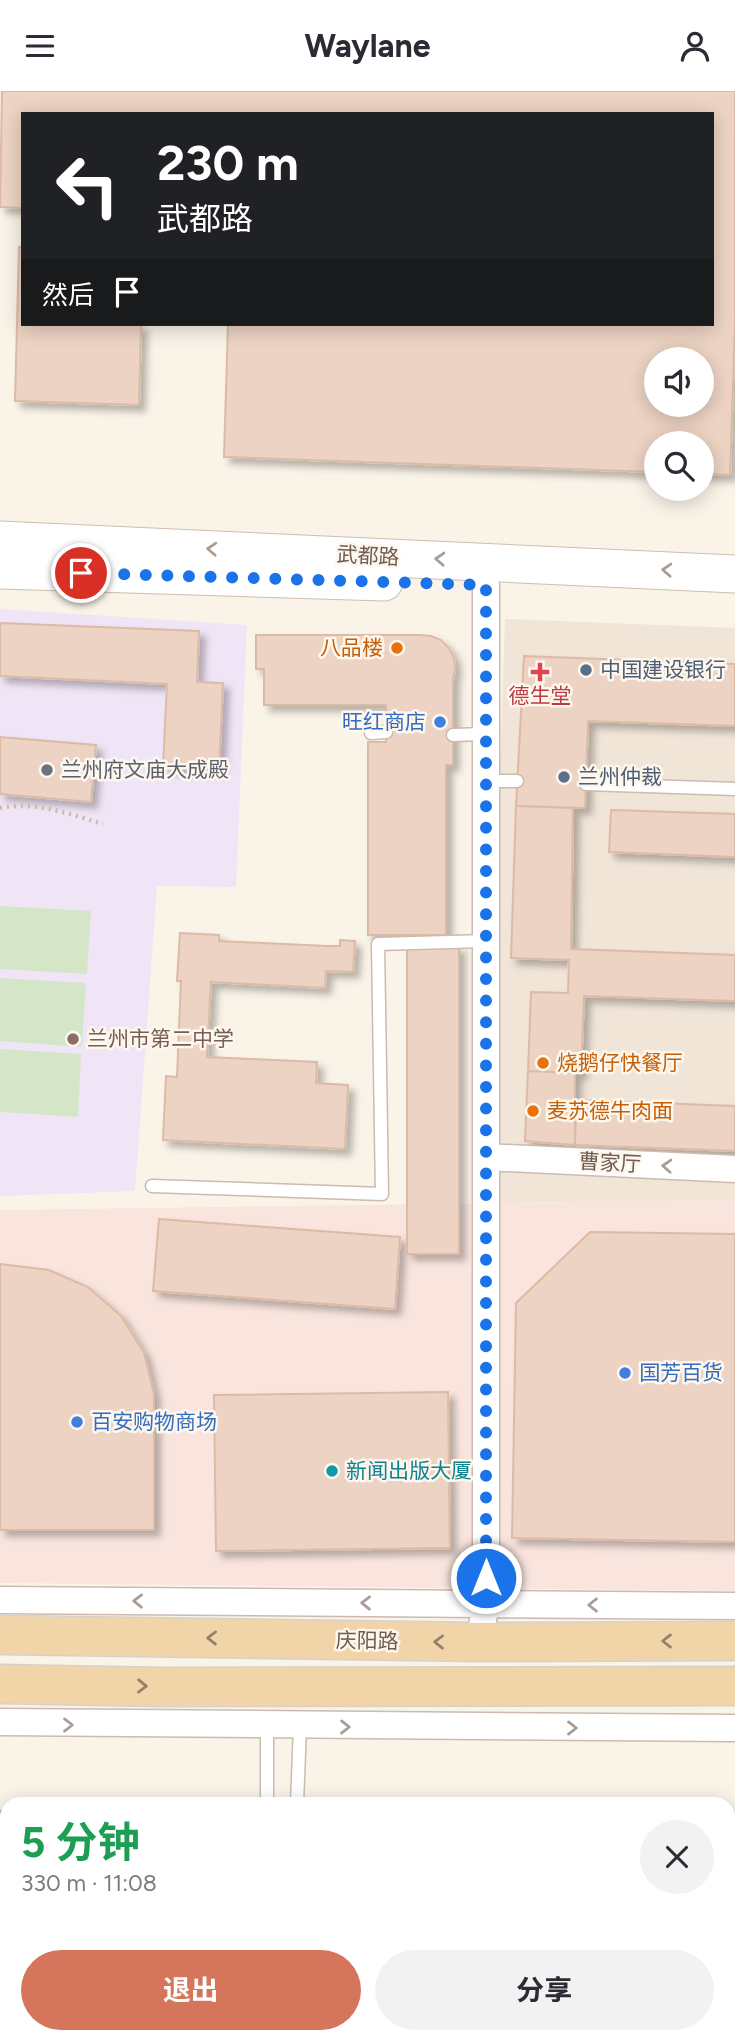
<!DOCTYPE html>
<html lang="zh">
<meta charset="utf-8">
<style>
body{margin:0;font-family:Figtree,"Noto Sans SC",sans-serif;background:#f2f2f3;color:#2b2b33;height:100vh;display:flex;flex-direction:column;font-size:26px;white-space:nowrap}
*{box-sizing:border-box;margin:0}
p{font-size:23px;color:#7c7c81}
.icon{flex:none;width:38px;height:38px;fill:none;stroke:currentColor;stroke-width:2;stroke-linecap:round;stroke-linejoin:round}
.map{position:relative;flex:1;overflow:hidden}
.side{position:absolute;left:0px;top:1706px;width:735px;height:247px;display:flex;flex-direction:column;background:#fff;border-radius:21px 21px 0 0;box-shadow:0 4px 18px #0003}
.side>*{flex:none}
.banner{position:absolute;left:21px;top:21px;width:693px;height:214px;border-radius:0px;box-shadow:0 4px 18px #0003;background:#202124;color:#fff;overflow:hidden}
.buttons{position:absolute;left:644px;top:256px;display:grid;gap:14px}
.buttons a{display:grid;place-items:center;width:70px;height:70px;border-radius:50%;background:#fff;box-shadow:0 4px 18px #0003;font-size:35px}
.pin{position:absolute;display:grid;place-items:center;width:60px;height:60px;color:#fff;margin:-30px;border:4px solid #fff;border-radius:50%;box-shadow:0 2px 7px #0007}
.me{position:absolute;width:77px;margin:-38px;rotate:0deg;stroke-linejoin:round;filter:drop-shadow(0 0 5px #0008)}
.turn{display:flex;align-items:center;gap:24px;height:147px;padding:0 21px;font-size:32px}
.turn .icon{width:91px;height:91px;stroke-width:2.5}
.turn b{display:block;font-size:49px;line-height:60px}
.then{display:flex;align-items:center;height:66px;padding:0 21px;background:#0003;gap:14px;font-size:26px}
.round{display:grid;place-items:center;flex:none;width:74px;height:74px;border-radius:37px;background:#f2f2f3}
.headline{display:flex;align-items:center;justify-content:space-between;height:119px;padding:0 21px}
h1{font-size:42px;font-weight:700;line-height:52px;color:#1e9e55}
.button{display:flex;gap:14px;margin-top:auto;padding:14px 21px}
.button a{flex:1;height:80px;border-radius:42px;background:#d5755c;color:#fff;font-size:28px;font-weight:700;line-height:80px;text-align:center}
.button a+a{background:#f2f2f3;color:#2b2b33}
header{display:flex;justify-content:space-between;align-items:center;height:91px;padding:0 21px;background:#fff;font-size:32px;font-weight:700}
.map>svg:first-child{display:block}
.residential{fill:#f1e5d8}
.commercial{fill:#f9e5de}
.education{fill:#f0e5f6}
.green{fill:#d5e6c8}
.building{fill:#ecd3c3;stroke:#ddbaa6;stroke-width:2;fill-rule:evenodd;filter:url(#shadow)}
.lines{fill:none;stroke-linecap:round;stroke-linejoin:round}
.lane-casing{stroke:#cbbbb0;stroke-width:15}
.street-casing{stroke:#cbbbb0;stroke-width:29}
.secondary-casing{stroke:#cfbdb0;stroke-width:39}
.primary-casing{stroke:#d7d1ce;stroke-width:41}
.path{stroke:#d1b6a6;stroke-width:4.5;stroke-dasharray:2 5;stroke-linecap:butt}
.lane{stroke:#fff;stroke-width:12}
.street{stroke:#fff;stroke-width:26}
.secondary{stroke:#fff;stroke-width:37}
.primary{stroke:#f1d5a9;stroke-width:38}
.oneway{stroke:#aa9d95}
.oneway2{stroke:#97806a}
.route{stroke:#1a73e8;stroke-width:12;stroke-dasharray:0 21.6}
.food-dot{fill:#e8710a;stroke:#fdf7ee;stroke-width:2.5}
.service-dot{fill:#5c6f8a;stroke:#fdf7ee;stroke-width:2.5}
.health-dot{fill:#e0444e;stroke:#fdf7ee;stroke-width:2.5}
.shop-dot{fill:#3f7fe0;stroke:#fdf7ee;stroke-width:2.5}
.worship-dot{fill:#6b7280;stroke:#fdf7ee;stroke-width:2.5}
.education-dot{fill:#8d6e63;stroke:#fdf7ee;stroke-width:2.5}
.culture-dot{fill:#0f9aa8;stroke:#fdf7ee;stroke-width:2.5}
.labels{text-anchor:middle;stroke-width:5;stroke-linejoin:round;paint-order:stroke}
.street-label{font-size:21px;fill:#715b4f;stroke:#fdf7ee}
.food-label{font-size:21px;fill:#c56008;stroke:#fdf7ee;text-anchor:start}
.service-label{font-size:21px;fill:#4e5e75;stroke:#fdf7ee;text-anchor:start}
.health-label{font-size:21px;fill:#be3a42;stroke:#fdf7ee}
.shop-label{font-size:21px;fill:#366cbe;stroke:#fdf7ee;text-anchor:start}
.worship-label{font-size:21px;fill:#5b616d;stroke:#fdf7ee;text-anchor:start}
.education-label{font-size:21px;fill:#785e54;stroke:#fdf7ee;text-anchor:start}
.culture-label{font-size:21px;fill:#0d838f;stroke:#fdf7ee;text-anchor:start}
</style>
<header><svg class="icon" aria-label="menu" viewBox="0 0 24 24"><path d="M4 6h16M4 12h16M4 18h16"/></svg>Waylane<svg class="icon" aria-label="person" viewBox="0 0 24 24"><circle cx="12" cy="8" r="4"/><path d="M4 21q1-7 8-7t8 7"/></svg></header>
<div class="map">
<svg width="735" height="1952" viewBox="0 0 735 1952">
<defs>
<filter id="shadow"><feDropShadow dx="6" dy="6" stdDeviation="3.5" flood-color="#0004"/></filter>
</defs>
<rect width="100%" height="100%" fill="#faf3e8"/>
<path class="residential" d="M505,528L735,537V1109L486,1112Z"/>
<path class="commercial" d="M735,1109V1500L0,1492V1119Z"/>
<path class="education" d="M0,518L247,534L236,796L157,795L135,1100L0,1105Z"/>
<path class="green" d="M0,815L91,820L87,883L0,878Z
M0,887L86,892L82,956L0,950Z
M0,958L81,963L78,1026L0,1021Z"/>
<path class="building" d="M2,0H735V230L730,384L702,383V352H656V381L224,366L228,233H712V23H23V117L0,116ZM656,268H702V313H656Z
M19,156H23V233H141L139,314L15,310Z
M0,532L199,540L197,591L223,592L219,678L163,676L167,593L0,585Z
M256,544H420L431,545L441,549L449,557L454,567L455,578L453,589V674H446V844H368V651H386V614H264V578H256Z
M524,565L735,573V635L588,630L585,717L516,715Z
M0,646L96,654L91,711L0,703Z
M516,715L573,717L571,858L735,864V910L584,905L581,982L528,980L531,901L568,902L569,869L511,867Z
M611,719L735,723V766L609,761Z
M180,842L219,844V850L327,855H340V849L355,850L353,881L326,880L325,897L211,891L207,966L317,971L316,992L348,994L345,1058L163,1049L166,985L177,986L181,890H177Z
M407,855H459V1163H407Z
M528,980L575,982V1054L525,1050Z
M576,1009L735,1015V1060L575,1054Z
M159,1128L400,1146L395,1218L153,1200Z
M590,1141L735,1143V1451L512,1447L516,1212Z
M0,1173L49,1179L88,1196L121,1225L144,1262L154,1303V1439H0Z
M448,1301L450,1457L216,1460L214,1304Z
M0,1748H7V1944L0,1943Z
M728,1829L735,1830V1887L728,1886Z
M728,1920H735V1952H676V1946H728Z
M29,1946H245V1947H45Z
M437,1946L531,1952H437Z"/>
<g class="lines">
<g class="lane-casing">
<path id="lane" d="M371,642L386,641
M453,644L486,643
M486,690H517
M586,693L735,698
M152,1095L382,1103L378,853L486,850
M267,1713V1635
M297,1713L300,1635
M265,1952V1946"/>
</g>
<g class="street-casing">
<path id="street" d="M486,1066L735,1078
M0,1509L735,1515
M479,1551L486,1513V494
M0,1631L735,1637"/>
</g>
<g class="secondary-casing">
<path id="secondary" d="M0,449L735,483
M0,479L384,491"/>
</g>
<g class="primary-casing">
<path id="primary" d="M0,1544L479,1551L735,1550
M0,1593L163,1596L735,1595"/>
</g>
<path class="path" d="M0,717C35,710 70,723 103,733
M0,1721H7"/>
<use href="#lane" class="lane"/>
<use href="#street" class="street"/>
<use href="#secondary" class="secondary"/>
<use href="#primary" class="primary"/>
</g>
<defs><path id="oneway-chevron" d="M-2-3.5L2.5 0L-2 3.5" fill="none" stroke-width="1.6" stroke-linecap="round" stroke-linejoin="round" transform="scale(1.75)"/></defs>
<g class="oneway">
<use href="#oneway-chevron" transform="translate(212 458) rotate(-177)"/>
<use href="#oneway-chevron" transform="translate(440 468) rotate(-177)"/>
<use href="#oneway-chevron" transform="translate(667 479) rotate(-177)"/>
<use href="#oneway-chevron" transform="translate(667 1075) rotate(-177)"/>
<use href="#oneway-chevron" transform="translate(138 1510) rotate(-179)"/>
<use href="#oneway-chevron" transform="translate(366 1512) rotate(-179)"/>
<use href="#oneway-chevron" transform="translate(593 1514) rotate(-180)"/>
<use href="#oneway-chevron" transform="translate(68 1634)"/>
<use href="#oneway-chevron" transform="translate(345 1636)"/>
<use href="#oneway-chevron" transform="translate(572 1637)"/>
</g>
<g class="oneway2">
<use href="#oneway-chevron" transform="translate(212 1547) rotate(-179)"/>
<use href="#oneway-chevron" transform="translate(667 1550) rotate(180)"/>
<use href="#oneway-chevron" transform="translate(439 1551) rotate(-179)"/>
<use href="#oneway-chevron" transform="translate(142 1595) rotate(1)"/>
</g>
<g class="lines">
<path class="route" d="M81,482L486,494V1487"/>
</g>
<g class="food-dot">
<circle cx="397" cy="557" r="7"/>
<circle cx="543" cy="972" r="7"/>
<circle cx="533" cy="1020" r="7"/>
</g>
<g class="service-dot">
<circle cx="586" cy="579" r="7"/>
<circle cx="564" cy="686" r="7"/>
</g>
<path class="health-dot" d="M536.5 570.5h7v7h7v7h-7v7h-7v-7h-7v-7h7z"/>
<g class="shop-dot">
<circle cx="440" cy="631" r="7"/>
<circle cx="625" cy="1282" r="7"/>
<circle cx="77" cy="1331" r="7"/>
</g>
<circle class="worship-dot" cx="47" cy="679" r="7"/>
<circle class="education-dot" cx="73" cy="948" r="7"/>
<circle class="culture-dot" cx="332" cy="1380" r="7"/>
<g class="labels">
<g class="street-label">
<text transform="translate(368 465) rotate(3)" y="7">武都路</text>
<text transform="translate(610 1072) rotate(3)" y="7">曹家厅</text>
<text transform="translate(367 1550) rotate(1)" y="7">庆阳路</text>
</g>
<g class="food-label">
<text x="383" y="564" text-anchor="end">八品楼</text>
<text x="557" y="979">烧鹅仔快餐厅</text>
<text x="547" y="1027">麦苏德牛肉面</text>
</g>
<g class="service-label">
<text x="600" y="586">中国建设银行</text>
<text x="578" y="693">兰州仲裁</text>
</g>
<g class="health-label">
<text x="540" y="612">德生堂</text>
</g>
<g class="shop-label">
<text x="426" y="638" text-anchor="end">旺红商店</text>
<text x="639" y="1289">国芳百货</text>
<text x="91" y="1338">百安购物商场</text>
</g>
<g class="worship-label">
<text x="61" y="686">兰州府文庙大成殿</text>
</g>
<g class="education-label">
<text x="87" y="955">兰州市第二中学</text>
</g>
<g class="culture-label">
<text x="346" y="1387">新闻出版大厦</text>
</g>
</g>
</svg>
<div class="buttons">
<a><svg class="icon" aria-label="sound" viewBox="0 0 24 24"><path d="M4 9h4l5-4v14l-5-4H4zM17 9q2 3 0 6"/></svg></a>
<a><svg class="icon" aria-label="search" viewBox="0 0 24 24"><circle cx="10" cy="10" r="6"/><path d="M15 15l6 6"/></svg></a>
</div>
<div class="pin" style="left:81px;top:482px;background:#d93025"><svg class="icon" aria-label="arrive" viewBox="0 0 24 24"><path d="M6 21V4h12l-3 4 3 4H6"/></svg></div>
<svg class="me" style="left:486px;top:1487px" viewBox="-20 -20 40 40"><circle r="17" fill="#1a73e8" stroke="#fff" stroke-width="3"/><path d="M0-11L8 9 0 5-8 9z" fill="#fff"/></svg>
<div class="banner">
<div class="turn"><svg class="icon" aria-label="left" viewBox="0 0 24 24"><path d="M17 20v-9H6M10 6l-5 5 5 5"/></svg><div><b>230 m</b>武都路</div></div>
<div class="then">然后<svg class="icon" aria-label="arrive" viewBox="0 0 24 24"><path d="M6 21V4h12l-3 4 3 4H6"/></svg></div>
</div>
<section class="side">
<div class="headline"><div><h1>5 分钟</h1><p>330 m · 11:08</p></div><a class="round"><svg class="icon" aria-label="close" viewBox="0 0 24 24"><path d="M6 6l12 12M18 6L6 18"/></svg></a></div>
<div class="button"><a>退出</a><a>分享</a></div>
</section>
</div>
